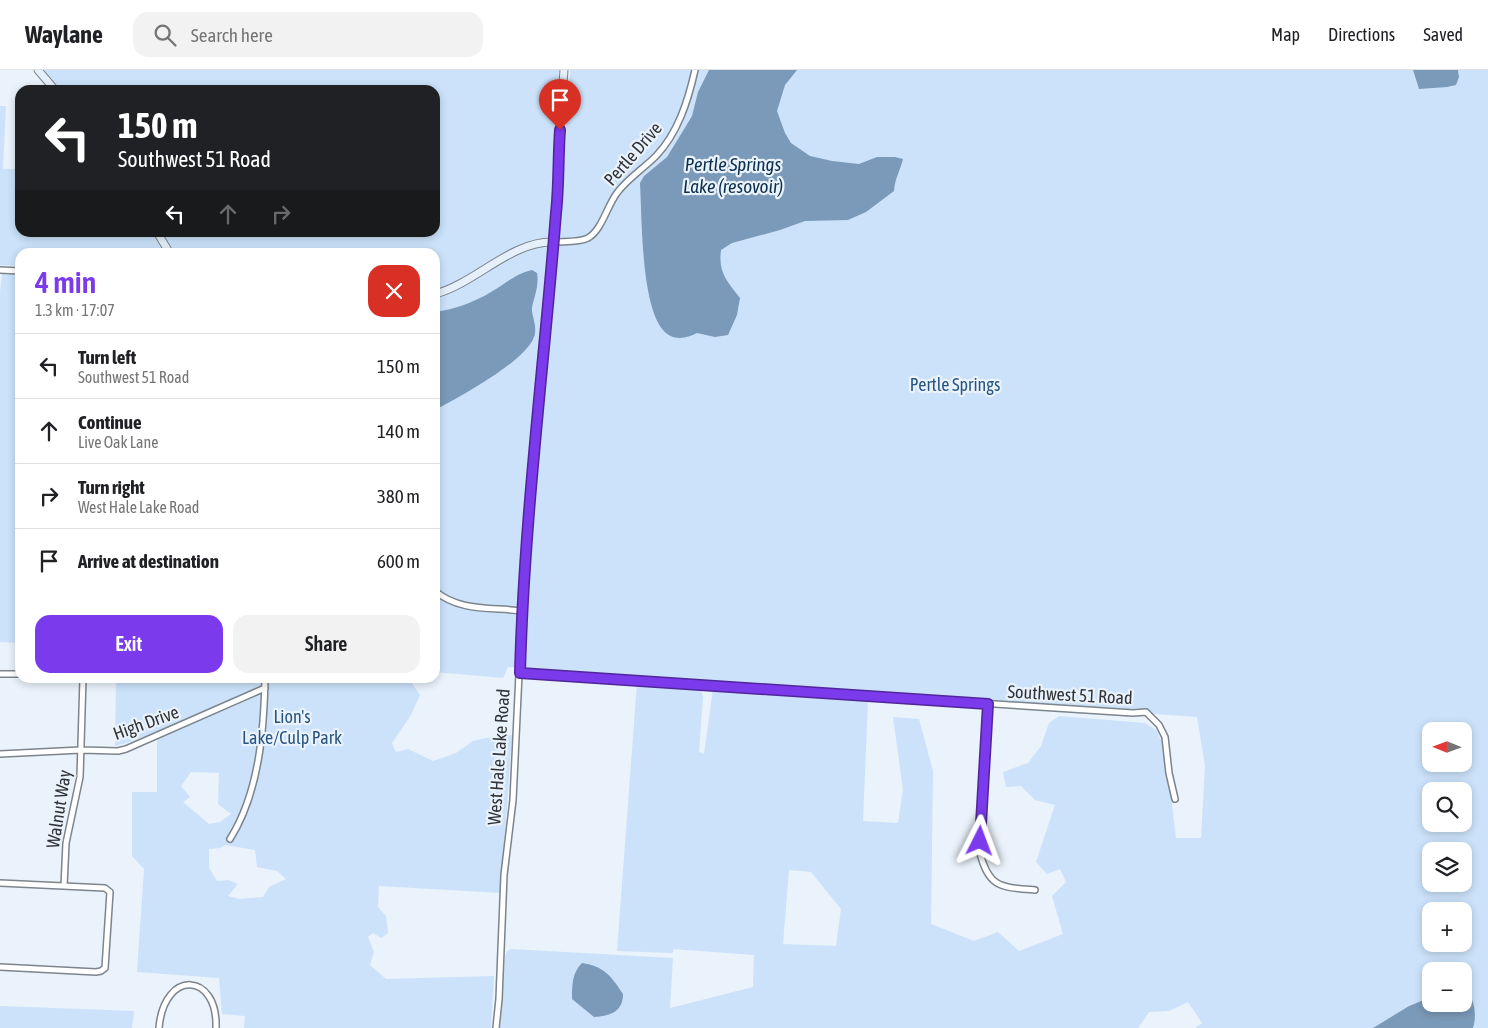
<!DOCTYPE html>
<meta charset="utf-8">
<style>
body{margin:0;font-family:"Asap Condensed",sans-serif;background:#f2f2f2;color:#202124;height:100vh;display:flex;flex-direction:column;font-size:19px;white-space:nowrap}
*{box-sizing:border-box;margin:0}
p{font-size:16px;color:#757577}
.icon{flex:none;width:28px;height:28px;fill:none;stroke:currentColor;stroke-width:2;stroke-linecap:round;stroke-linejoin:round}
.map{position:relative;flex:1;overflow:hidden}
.sheet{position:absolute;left:15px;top:178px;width:425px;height:435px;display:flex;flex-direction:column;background:#fff;border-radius:15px;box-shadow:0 2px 8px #0003}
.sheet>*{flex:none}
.top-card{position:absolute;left:15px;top:15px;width:425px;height:152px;border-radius:15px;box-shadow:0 2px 8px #0003;background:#202124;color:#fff;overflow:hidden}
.needle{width:32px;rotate:271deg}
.tools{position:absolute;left:1422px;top:652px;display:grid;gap:10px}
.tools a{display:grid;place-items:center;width:50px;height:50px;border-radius:10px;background:#fff;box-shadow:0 2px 8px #0003;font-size:25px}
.pin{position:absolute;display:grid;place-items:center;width:42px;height:42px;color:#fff;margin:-51px -21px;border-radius:50% 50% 50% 0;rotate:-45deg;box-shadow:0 0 5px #0007}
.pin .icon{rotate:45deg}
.me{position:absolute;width:55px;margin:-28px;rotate:3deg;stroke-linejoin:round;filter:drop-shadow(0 0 4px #0008)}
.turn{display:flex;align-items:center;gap:18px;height:105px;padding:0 20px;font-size:22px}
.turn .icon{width:65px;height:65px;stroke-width:2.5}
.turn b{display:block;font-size:35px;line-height:42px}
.lanes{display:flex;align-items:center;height:48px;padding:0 20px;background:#0003;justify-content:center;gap:25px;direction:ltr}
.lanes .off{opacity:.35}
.round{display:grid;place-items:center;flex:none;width:52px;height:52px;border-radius:15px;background:#f2f2f2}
.head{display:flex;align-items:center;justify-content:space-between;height:85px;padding:0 20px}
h1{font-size:30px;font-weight:600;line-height:38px;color:#7c3aed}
.primary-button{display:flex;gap:10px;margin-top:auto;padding:10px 20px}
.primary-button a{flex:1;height:58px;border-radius:15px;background:#7c3aed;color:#fff;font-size:20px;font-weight:600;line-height:58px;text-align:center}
.primary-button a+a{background:#f2f2f2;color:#202124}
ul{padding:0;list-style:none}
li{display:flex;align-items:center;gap:15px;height:65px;padding:0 20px;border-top:1px solid #e0e0e0}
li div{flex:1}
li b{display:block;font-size:19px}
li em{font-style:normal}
header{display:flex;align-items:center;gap:30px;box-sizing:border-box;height:70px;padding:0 25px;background:#fff;border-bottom:1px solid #e0e0e0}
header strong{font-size:24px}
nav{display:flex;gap:28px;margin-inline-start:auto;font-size:18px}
.search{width:350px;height:45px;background:#f2f2f2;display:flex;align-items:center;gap:12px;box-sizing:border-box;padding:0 18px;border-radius:15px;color:#757577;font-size:19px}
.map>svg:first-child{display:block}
.green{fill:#cbe2fa;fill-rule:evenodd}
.water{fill:#7b99b8}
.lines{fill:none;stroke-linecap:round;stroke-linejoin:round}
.street-casing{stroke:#7c848c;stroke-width:8}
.secondary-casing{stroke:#7c848c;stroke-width:9}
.street{stroke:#fff;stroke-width:5}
.secondary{stroke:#e5f0fb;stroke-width:7}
.route-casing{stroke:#51269a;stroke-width:12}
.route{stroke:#7c3aed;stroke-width:9}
.labels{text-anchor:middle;stroke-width:4.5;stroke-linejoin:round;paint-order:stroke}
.street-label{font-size:18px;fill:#303337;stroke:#eaf2fb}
.park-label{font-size:18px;fill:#295681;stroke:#eaf2fb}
.water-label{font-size:19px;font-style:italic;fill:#0b2e4d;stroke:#eaf2fb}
</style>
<header>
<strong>Waylane</strong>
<div class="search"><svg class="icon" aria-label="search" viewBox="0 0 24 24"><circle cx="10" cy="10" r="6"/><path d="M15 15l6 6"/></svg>Search here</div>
<nav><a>Map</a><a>Directions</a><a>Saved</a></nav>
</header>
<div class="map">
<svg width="1488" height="958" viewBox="0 0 1488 958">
<rect width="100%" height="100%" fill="#eaf2fb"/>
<path class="green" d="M38,0H559L551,154L525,439L515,597H508L503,608L435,602V182H169L157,163L435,162V20H55Z
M570,0H1413L1419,19L1459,7L1458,0H1488V958H1473L1474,956L1469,923L1464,919V901H1431V927L1409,936L1373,958H1195L1202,953L1188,932L1169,941L1149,942L1138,958H500L505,886L507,881L511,879L673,888L670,938L753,917L754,885L673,879V883L617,881L637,613L696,617L701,620L703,627L699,682L704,684L713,619L868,631L863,751L898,753L903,720L893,647L919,649L933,701L931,854L974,871L998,862L1019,881L1063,864L1052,826L1066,812L1060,799L1047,804L1036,792L1055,735L1035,730L1021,716L1006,717L1003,702L1028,693L1041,676L1049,653L1059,646L1145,653L1156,660L1165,678L1176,768H1201L1205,696L1197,647L525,598L524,596L527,527L547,284L560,166ZM1431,661H1464V694H1431ZM1431,721H1464V754H1431ZM1431,781H1464V814H1431ZM789,800L811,802L841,839L836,876L783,874ZM1431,841H1464V874H1431Z
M0,36H6L3,99H20V162L153,163L165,182H20V196L0,195Z
M2,204L20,205V573L0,572V222Z
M116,608H413V615L420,625L411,645L392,673L396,682L408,679L433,691L456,683L473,671L486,668L512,665L501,823L379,816L378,837L386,846L388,863L381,868L373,863L368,867L374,882L370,895L386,909L494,906L491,958H244L245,946L222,944L219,908L137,902L144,799L132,786V722H157V661L133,671L115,676ZM191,702L219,703L218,734L231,744L220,752L209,754L183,732L190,727L181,716ZM225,775L255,780L257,797L277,801L286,809L269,817L263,827L239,829L228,826L238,814L229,810L217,811L209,798V779L220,778Z
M0,936L134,941L132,958H0Z"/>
<path class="water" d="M709,0H797L785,15L777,41L785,63L791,73L810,86L832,91L859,94L877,87H895L903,89C900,101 895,108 894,121L866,142L848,150L805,151L780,160L732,173L721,180C718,203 727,211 740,228L737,245L728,265L715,267L697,263C686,269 672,271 663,260C641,234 642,149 640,113L644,106L667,87L686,56L692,46L698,22Z
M1413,0H1458L1459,7L1456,15L1447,17L1419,19Z
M532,200L537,203C539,215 535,225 532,237C531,246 538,256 534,267C526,291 458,328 435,340V242C455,239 473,233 491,222C505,214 515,204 532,200Z
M582,893C604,896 612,907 623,924C623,942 610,946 594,947L572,929C572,915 572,903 582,893Z
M1464,919C1475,927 1477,946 1473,958H1373L1409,936L1431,927V934H1464Z"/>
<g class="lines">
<g class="street-casing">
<path id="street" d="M0,200L20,201
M435,521C460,542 492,537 522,541
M519,603C724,616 928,630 1133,643L1146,642L1159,655L1165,667L1169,703L1175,729
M0,604H20
M988,634L979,780C989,818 999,817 1035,820
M0,684L81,680L118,681L126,679L265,618
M230,769C259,723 264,661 265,608
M0,813L105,818L110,822L105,898L101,901L96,902L0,897
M64,816L66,773L80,707L83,608
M159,958C164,899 218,902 216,958
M496,958L499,929L504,805L513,730L522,541L553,172C564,171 578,173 588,168C602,160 607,136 617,123C627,109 643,99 656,86C678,63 688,31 695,0"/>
</g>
<g class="secondary-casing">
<path id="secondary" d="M38,0L55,20
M157,162L169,182
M435,224C476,213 511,171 553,172L557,142L558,80L564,0"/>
</g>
<use href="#street" class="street"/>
<use href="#secondary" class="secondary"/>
</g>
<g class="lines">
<g class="route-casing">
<path id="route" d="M560,60C558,88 559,116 556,143C544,296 524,449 520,603L988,634L980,771"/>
</g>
<use href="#route" class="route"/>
</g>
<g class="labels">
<g class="street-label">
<text transform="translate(633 84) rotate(-49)" y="6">Pertle Drive</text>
<text transform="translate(1070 625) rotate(3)" y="6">Southwest 51 Road</text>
<text transform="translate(146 653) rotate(-20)" y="6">High Drive</text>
<text transform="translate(499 687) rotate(-86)" y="6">West Hale Lake Road</text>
<text transform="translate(59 739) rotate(-81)" y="6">Walnut Way</text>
</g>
<g class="park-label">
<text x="955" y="321">Pertle Springs</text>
<text x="292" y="653">Lion's<tspan x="292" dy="21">Lake/Culp Park</tspan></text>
</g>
<g class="water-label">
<text x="733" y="101">Pertle Springs<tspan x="733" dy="22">Lake (resovoir)</tspan></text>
</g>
</g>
</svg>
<div class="tools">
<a><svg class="needle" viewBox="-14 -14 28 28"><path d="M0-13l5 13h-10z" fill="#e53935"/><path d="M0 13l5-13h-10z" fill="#757577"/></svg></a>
<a><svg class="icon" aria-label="search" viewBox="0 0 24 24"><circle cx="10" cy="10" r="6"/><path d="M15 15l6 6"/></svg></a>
<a><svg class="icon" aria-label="layers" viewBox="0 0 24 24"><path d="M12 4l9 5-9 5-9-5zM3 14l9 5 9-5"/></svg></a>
<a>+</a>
<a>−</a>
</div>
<div class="pin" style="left:560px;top:60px;background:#d93025"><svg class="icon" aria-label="arrive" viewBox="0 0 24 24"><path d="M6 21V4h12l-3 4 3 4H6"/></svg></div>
<svg class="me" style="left:980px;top:771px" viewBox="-20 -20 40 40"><path d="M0-17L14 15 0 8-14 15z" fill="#7c3aed" stroke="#fff" stroke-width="4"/></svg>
<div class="top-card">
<div class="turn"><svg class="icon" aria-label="left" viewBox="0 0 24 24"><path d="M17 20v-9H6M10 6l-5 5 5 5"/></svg><div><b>150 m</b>Southwest 51 Road</div></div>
<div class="lanes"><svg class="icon" aria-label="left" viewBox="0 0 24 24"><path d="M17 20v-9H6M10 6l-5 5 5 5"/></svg><svg class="icon off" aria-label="ahead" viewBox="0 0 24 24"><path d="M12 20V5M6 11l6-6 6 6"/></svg><svg class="icon off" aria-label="right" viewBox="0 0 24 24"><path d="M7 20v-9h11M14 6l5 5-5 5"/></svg></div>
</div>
<section class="sheet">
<div class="head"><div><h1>4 min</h1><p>1.3 km · 17:07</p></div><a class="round" style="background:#d93025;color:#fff"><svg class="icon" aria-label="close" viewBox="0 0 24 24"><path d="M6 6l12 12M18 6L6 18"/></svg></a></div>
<ul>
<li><svg class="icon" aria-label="left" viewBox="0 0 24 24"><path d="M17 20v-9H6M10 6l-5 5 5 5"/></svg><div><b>Turn left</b><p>Southwest 51 Road</p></div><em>150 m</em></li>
<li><svg class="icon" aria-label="ahead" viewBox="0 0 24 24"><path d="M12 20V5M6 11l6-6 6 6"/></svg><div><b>Continue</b><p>Live Oak Lane</p></div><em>140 m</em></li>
<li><svg class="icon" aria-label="right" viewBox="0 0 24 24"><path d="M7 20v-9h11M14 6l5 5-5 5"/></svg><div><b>Turn right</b><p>West Hale Lake Road</p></div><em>380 m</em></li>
<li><svg class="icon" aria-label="arrive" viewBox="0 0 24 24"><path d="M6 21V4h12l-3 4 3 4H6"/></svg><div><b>Arrive at destination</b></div><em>600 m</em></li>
</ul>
<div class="primary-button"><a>Exit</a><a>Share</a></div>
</section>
</div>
